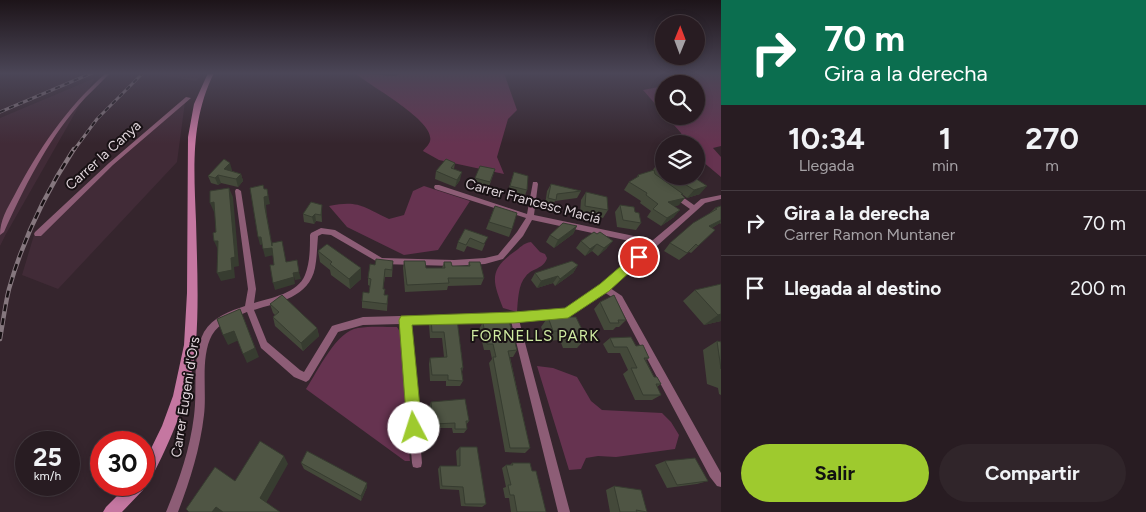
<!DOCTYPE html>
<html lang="es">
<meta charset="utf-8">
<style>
body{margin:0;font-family:Figtree,sans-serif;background:#30252a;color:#f1f3f6;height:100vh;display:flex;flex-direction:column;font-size:19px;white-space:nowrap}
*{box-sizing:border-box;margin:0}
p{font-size:16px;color:#a5a1a5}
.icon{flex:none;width:28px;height:28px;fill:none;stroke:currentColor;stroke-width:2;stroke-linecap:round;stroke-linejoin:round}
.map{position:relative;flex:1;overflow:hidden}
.panel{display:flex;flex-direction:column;background:#281c22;width:425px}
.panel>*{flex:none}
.hud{background:#0b6e4f;color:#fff;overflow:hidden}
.needle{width:32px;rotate:1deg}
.tools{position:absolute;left:655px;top:15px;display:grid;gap:10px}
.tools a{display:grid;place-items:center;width:50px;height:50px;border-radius:50%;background:#281c22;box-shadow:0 2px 8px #0003,0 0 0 1px #443a40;font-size:25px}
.speed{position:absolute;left:15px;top:431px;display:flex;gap:10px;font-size:25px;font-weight:700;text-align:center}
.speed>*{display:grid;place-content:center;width:65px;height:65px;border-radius:50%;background:#281c22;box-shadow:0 2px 8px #0003,0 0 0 1px #443a40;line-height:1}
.speed small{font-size:12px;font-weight:400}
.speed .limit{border:8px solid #d22;background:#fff;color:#111}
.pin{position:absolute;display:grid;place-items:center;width:42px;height:42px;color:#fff;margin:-21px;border:2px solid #fff;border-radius:50%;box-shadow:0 1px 5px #0007}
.me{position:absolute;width:55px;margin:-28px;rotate:355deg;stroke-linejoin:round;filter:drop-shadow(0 0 4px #0008)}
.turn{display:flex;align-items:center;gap:18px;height:105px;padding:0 20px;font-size:22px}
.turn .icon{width:65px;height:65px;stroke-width:2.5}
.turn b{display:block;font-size:35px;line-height:42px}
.eta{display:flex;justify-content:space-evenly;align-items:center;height:85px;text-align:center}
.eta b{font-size:30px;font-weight:700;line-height:35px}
.primary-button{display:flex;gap:10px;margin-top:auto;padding:10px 20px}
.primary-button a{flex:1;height:58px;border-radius:30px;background:#9eca2e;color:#111;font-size:20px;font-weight:700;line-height:58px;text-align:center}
.primary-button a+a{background:#30252a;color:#f1f3f6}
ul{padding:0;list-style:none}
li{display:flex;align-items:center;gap:15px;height:65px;padding:0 20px;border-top:1px solid #443a40}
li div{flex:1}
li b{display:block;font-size:19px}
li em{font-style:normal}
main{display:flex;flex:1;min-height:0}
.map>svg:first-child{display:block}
.built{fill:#412b37}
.green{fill:#663350}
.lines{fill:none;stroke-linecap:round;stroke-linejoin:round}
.minor{fill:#8d5d76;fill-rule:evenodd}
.secondary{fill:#c577a1;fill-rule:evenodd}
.rail-far1-casing{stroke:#85777e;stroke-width:3}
.rail-casing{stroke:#85777e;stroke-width:4.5}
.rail-far1{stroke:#181114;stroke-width:2;stroke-dasharray:5;stroke-linecap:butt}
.rail{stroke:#181114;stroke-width:2.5;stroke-dasharray:7;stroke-linecap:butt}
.wall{fill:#44493a}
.shaded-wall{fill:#373c30}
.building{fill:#4f5544;stroke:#373c30}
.route{fill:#9eca2e;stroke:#67831e}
.labels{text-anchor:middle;stroke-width:4;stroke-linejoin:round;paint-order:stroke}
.street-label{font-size:14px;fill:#dfd4da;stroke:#181114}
.neighbourhood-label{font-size:15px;letter-spacing:1px;fill:#cfeaa1;stroke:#181114}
</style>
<main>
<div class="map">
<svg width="721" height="512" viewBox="0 0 721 512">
<rect width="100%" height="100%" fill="#35252d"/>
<path class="built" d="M147,73H203L196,81Z
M95,78L6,234L0,246V118Z
M185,102L177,162L58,289L22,275L34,235Z"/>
<path class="green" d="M355,73L395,76L402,73H504L517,110L508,119L497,157L504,174L439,160L423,151C425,148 429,145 430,141C436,121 368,85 355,73Z
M699,73H721V146L713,148L721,157V177L696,156V144H685L681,133L666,116H696V84H669Z
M664,86V114L643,90Z
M424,186L470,201L438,250L404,255L347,227L329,206C359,200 363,207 389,219L404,215L413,191Z
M531,242L540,252L545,254L547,258C544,269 532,268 526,276C518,284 518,301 517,312L503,308C493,282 488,270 514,252C520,248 523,243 531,242Z
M397,327C408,339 409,439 410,461H405L306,389C318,371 336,331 358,328C370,326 385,327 397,327Z
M537,366L553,368L577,377L591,401L602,410L662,413L671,422L679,435L675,449L616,457L598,456L586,458L581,469L569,470Z"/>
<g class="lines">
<path class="minor" d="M106,73H110C100,84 88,94 78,106C46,143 24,188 4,232L0,235C0,220 7,209 14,196C38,150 67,107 106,73Z
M186,97L191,98L113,165L41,236H35L34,234L35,232L109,163Z
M533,182H537L538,184L534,215L653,240L690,209L673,197L672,195L673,193H677L694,205L701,199L721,195V199L705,203L610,288L622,296L721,473V487L717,486L710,477L616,300L604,292L568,317L519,320L570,512H558L511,321L410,323L422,463L421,467L417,468L413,467L412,463L401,324L363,325L338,332L309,380L306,382L294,377L261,348L247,312C234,317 219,323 212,335C200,357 207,391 204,415C200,449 190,481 178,512H166C179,481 190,449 194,416C198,389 191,357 204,332C213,317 230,311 245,306L248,289L235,191L236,189H238L241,191L256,289L254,303C271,298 298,293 305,275C310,263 310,248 310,235L311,233L321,228L335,230L382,258L454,260L485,258L498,255L517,232L526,218L435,189L434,187L435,185H439L527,214ZM532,220L648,245L601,286L566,309L514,313L363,317L335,325L332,326L304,372L300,370L267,342L254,310C279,302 309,297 315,268C317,258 317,247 318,236L322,234L331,235L381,264L454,266L485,264L503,259L523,236Z"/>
<path class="secondary" d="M208,73H214C190,121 194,170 196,221C197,262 199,302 196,343C192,392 172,439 149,482L145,484L143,490L122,512H103L106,507L128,485H144V463L162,426L173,396L184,345L187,293L188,137L194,104Z"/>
<g class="rail-far1-casing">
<path id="rail-far1" d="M0,112L92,73
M74,150L97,119L143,73"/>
</g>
<g class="rail-casing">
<path id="rail" d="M0,339C3,322 5,305 9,289C23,239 46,192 74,149"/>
</g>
<use href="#rail-far1" class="rail-far1"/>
<use href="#rail" class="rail"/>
</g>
<path class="wall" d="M664,161V176H692L700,194L687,198L682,194L679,205L675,206L674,217L661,226L647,217L651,211L640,203L641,201L624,190L629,182L636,178L638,175L652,171L658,163Z
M455,163L454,169L460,180L455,187L435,179L436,171Z
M495,169L488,190L473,186L475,178Z
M232,170V171L241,174L243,181L238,187L221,183L218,185L211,183L208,176Z
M514,172L527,190L524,198L507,194Z
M551,184L581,191L577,198L555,201L552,207L545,205L547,191Z
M586,192L608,210L603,218L580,213L581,200Z
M620,205L635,212L641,223L636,230L617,227L615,212Z
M495,206L512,229L509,237L486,229Z
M721,206V224L720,223L712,228L715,230L691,253L689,252L679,260L664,251L670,243L710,213L715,208Z
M322,213V222L316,221L314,224L304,222L303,214Z
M577,226L573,234L554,248L546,242L550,235Z
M465,229L485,244L482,251L467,246L464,252L456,249L458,242Z
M594,232L607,248L598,256L592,251L585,256L576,248L581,241Z
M318,251L361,279L350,289L331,275L330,270L320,262Z
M393,261L392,277H385L383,289L384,295H388L387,311L362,308V301L369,293L370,286L368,285V278Z
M404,261L426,268H442L444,262L452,266H468L469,262L484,278L481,285L448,286L447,290L405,292L403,268Z
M578,265L573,273L555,286L553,283L537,288L531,280L535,273Z
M721,284V321L704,325L683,301L695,290Z
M600,302L626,320L619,327H616L613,330H604L594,309Z
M270,304L317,328L319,336L303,351L275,326L273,317L275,315L273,313Z
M486,317L517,350L513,357H510L530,448L525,453L505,452L489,363L492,359L490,350H484L479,329Z
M548,317L586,338L577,348H563L560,340L546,341L541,327Z
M431,318L457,319L463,368L462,372L463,381L460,386H446V381H430L429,364L430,358L444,357L442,338H430L429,325Z
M610,338L636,346L649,358L646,360L654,377L661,384L657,387L661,395L652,400H635L623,374L628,370L620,353H608L603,344Z
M717,341L721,342V395L719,394L718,388L707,384L703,350Z
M431,402L469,421L466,425L467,429L464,433H453L452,428H431L429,407Z
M460,447L486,504L482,507L461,506L459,490L440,489L438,469L440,466H457L456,451Z
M665,461L708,481L697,484L667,488L655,465Z
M301,463L367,487L361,501L304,469Z
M512,463L532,471L546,512H511L509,498H505L503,488L506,487L502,468L506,465H510Z
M614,486L647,512H610L606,490Z"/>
<path class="shaded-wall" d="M230,163L232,170L226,177L224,169Z
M462,172L460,180L455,187L457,180Z
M241,174L243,181L238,187L236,179Z
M218,175L221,183L218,185L215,178Z
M263,185L265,192L267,189L270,204L266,205L267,216L274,253L265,208Z
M707,186L700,194L687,198L694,190Z
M229,188L233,197L239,266L234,267L235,278L221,281L217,273Z
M681,194H683L677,200L685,198L679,205L662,210L668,202Z
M214,202L217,211L214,212L210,203Z
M322,205V222L321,215Z
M680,210L674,217L661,226L667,218Z
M315,214L316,221L314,224L312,217Z
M721,220V222L720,223L702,234L709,226Z
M577,226L573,234L554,248L558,240Z
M258,237H261L264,244L260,245Z
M214,241H218V250Z
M613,241L607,248L598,256L604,248Z
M597,244L592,251L585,256L590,249Z
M272,248L274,255L265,257L263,249Z
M578,265L573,273L555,286L560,279Z
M361,268V279L350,289L349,279Z
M299,272L301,279L295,280L293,273Z
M558,276L553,283L537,288L541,281Z
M294,277L295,284L275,290L273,283Z
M240,309L259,357L247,363L243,354Z
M721,314V321L704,325L718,315Z
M317,328L319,336L303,351L301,343Z
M234,331L239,340L228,345L223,335Z
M284,456L288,464L266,503L260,498Z
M367,483V487L361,501V496Z
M216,507L224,512H212Z"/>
<path class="building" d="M224,159L230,163L224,169L241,174L236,179L218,175L215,178L208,176Z
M446,159L455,163L451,168L462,172L457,180L436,171Z
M664,161V171L660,168L663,167L658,163Z
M480,166L495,169L490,182L475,178Z
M654,170L655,174L683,194H681L685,198L668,202L680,210L667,218L653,209L658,204L646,195L647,193L629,182L639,176L638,175Z
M514,172L528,176L527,190L510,186Z
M672,176H692L707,186L694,190Z
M551,184L581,191L557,194L556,200L548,198Z
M263,185L264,189H267L268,196L264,197L265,208L272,246V243L282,241L286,262L297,260L299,272L293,273L294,277L273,283L270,265H274L272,248L263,249L261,237H258L250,188Z
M229,188L235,257L231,258L232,270L217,273L218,241H214L213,233L216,232L214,202L210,203V191Z
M586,192L607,197L608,210L585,206Z
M311,202L322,205L321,215L315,214L312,217L303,214Z
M620,205L634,207L635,212L639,213L641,223L623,220Z
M495,206L517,213L512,229L489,222Z
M721,206V220L709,226L715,230L698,246L696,244L687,253L670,243L693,223L717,209L715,208Z
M563,223L577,226L558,240L550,235Z
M465,229L488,237L484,244L470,238L466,245L458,242Z
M594,232L597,234L600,232L613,241L604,248L597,244L590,249L581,241Z
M327,244L361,268L349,279L330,264L332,262L318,251Z
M376,259L393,261L392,270L385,269L383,289H385L384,295H388L387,304L362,301L363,292L369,293L371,279L368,278L370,264L375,265Z
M404,261H425L426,268H445L444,262H451L452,266H470L469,262H480L484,278H448L449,283L407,285Z
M572,261L578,265L560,279L558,276L541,281L535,273Z
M721,284V314L718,315L695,290Z
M282,295L317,328L301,343L273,317L279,312L270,304Z
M614,295L626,320H618L619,323H610L600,302Z
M240,309L255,348L243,354L234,331L223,335L217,319Z
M486,317H508L517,350L508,351L530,448H510L493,357H496L493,344H487L483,323H487Z
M548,317H576L586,338L571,339L568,331H553Z
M431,318L457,319L463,368H461L463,381L448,380V375H432L430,358L447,357L444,332H432Z
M631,337L636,346L643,345L649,358H644L654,377H657L661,384H656L661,395H643L631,368H637L627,347H614L610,338Z
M717,341L721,342V369Z
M465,399L469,421H466L467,429H455V423L433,424L431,402Z
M260,441L284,456L260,498L280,512H223L216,507L212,512H189L186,509L215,467L235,481Z
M460,447H477L486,504H465L463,487L442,486L440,466H460Z
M307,451L367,483L361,496L301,463Z
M695,458L708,481L677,485L665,461Z
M512,463H530L532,471H536L546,512H517L514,495H510L508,485H511L506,465H513Z
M614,486L641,490L647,512L636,510L637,512H620Z"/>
<linearGradient id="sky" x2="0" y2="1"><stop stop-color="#1d1419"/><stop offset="0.51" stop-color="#4b4657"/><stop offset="1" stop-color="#4b4657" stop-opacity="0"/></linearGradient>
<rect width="721" height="144" fill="url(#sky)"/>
<path class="route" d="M639,252L643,254L644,257L643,260L609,291L568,318L514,323L412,325L422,428L420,433L414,435L409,433L407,428L399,320L401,316L514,312L565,308L600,284L635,254Z"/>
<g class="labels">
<g class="street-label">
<text transform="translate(103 155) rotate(-42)" y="5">Carrer la Canya</text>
<text transform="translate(533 201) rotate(15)" y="5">Carrer Francesc Maciá</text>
<text transform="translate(185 397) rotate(-81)" y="5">Carrer Eugeni d'Ors</text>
</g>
<g class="neighbourhood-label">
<text x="535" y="341">FORNELLS PARK</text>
</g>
</g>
</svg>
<div class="tools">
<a><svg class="needle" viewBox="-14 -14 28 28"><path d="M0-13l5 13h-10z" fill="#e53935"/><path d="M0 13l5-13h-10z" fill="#a5a1a5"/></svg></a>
<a><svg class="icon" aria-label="search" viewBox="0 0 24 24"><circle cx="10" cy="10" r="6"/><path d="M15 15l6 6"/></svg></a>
<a><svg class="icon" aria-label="layers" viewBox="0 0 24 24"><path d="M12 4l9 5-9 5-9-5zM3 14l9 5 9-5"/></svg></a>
</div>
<div class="speed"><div>25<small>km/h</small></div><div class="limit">30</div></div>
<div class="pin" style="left:639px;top:257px;background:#d93025"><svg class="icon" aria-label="arrive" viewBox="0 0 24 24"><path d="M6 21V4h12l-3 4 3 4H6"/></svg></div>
<svg class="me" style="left:414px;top:428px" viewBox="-20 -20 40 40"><circle r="19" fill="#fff"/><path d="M0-13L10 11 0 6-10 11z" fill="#9eca2e"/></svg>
</div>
<section class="panel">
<div class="hud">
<div class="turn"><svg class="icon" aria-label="right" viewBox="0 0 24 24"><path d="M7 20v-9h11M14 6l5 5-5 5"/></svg><div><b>70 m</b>Gira a la derecha</div></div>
</div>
<div class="eta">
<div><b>10:34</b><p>Llegada</p></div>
<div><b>1</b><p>min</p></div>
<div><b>270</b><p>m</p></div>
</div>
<ul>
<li><svg class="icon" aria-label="right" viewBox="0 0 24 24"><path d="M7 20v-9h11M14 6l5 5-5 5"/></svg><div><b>Gira a la derecha</b><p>Carrer Ramon Muntaner</p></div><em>70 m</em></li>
<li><svg class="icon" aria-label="arrive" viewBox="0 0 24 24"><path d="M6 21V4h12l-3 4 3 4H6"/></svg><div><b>Llegada al destino</b></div><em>200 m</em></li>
</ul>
<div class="primary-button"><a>Salir</a><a>Compartir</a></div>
</section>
</main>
